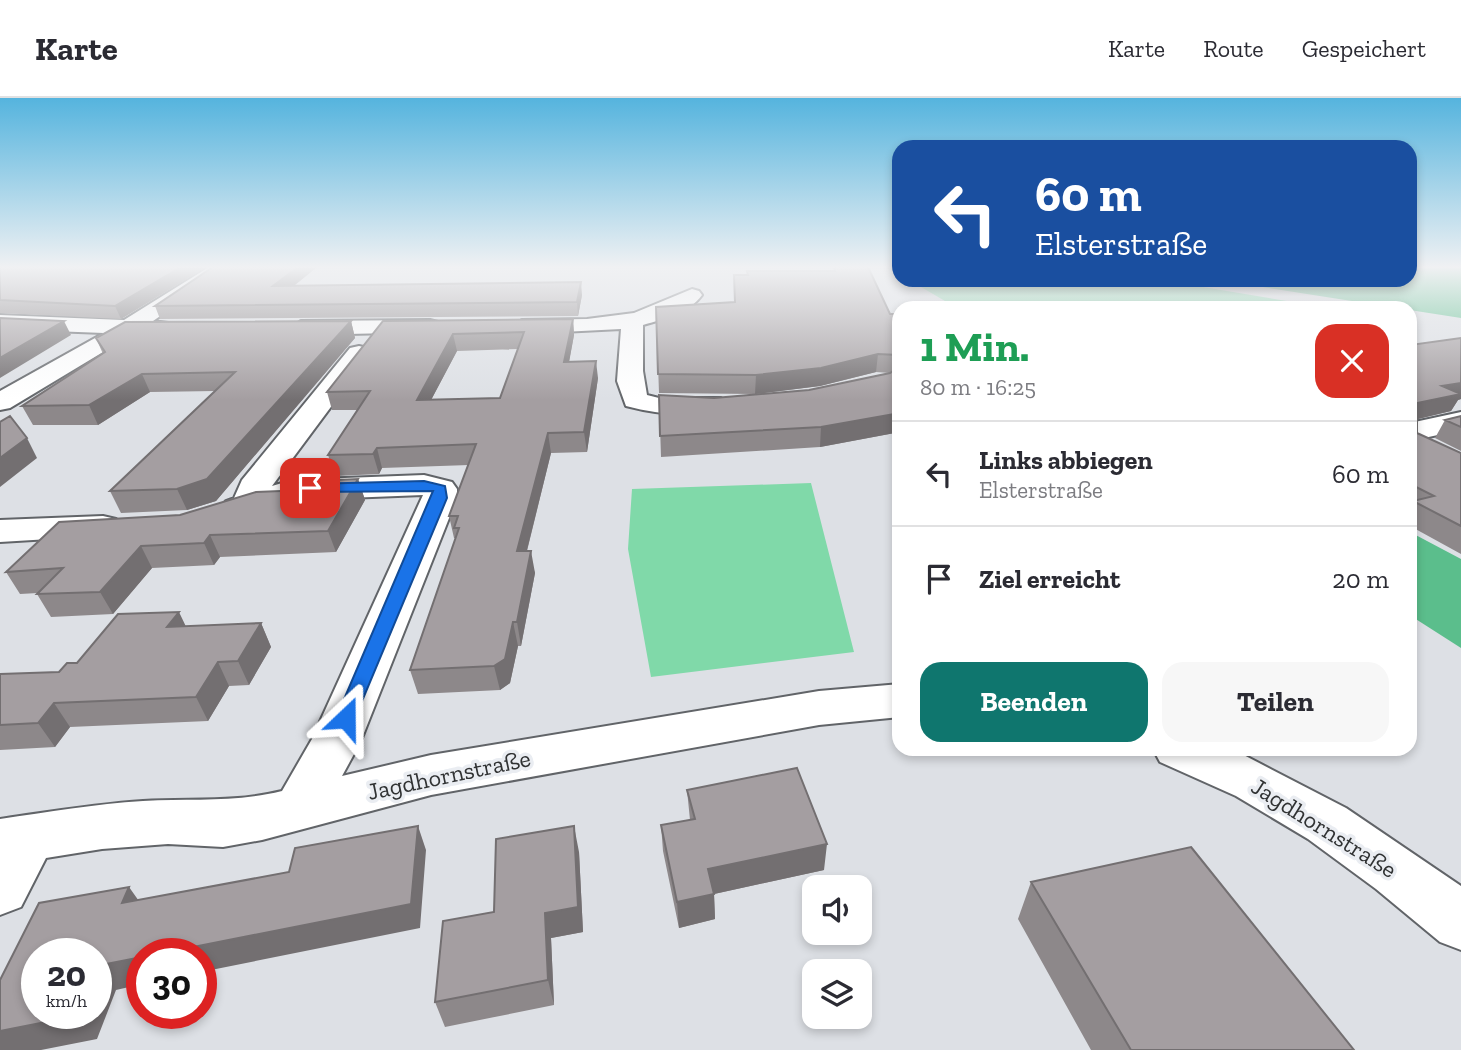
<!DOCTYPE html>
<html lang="de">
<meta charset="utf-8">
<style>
body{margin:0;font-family:"Zilla Slab",serif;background:#f7f7f7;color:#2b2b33;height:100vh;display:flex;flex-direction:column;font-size:26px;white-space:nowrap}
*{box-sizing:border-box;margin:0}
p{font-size:23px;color:#7c7c81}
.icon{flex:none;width:38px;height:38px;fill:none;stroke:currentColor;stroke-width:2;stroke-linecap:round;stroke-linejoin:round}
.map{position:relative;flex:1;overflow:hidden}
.drawer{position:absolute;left:892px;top:203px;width:525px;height:455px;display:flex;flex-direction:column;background:#fff;border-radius:21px;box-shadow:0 4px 10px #0003}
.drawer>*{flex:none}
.top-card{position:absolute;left:892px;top:42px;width:525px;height:147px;border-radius:21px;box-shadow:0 4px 10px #0003;background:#1a4fa0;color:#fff;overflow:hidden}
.fabs{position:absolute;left:802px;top:777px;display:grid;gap:14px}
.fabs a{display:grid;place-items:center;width:70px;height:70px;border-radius:14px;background:#fff;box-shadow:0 4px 10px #0003;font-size:35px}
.speed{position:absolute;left:21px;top:840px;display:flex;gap:14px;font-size:35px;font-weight:700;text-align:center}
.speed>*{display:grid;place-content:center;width:91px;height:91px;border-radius:50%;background:#fff;box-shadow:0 4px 10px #0003;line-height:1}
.speed small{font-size:18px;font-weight:400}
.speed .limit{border:10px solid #d22;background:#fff;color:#111}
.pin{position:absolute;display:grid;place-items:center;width:60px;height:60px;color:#fff;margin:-30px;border-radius:14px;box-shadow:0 4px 10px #0006}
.me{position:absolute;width:77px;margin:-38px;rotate:23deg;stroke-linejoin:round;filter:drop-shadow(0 0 5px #0008)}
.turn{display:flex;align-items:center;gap:24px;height:147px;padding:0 28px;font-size:32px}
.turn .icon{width:91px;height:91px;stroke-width:2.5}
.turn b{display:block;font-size:49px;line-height:60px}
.round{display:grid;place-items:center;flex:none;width:74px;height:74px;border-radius:21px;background:#f7f7f7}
.summary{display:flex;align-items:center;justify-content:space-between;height:119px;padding:0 28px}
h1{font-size:42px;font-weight:700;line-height:52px;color:#1e9e55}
.primary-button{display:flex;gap:14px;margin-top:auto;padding:14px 28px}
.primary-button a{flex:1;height:80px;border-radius:21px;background:#0f766e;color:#fff;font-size:28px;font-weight:700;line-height:80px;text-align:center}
.primary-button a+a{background:#f7f7f7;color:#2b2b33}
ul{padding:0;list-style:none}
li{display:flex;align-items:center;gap:21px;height:105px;padding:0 28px;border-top:2px solid #e1e1e2}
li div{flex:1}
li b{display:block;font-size:26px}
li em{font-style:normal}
header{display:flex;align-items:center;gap:42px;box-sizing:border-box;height:98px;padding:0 35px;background:#fff;border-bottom:2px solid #e1e1e2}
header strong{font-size:33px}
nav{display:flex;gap:38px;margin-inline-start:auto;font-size:24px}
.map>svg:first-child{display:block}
.green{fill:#80d9a9}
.forest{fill:#5bbe8c}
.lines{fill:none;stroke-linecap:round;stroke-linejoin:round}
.street-casing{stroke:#616468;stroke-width:4}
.street{fill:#fff;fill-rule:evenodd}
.wall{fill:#8d888a;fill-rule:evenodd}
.shaded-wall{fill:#736f71}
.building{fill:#a49ea1;stroke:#736f71;stroke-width:2;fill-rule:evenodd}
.route{fill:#1a73e8;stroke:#114b97;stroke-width:2}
.labels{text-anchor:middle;stroke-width:7;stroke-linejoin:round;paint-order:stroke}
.near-street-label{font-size:24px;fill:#303233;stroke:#eaedf2}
</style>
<header>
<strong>Karte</strong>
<nav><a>Karte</a><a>Route</a><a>Gespeichert</a></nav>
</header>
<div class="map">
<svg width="1461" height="952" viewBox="0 0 1461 952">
<rect width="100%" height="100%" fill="#dde0e5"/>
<path class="green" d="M909,182H1192L1197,188L1329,210H957Z
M811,385L854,554L651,579L628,451L632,391Z"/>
<path class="forest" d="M1411,169H1461V220L1218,182H1410Z
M1410,434L1461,461V550L1411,518Z"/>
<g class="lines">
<g class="street-casing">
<path id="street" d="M209,169H231L153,223L176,226L180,231L176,236H133L10,310L0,312V293L104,235L0,231V217L124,222Z
M692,191L699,193L702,197C689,215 664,221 643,227V273L647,297L659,300H721L725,306L721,312C689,320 657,316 626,308L617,283L621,231L522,236L511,229L522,222L587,221L634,215Z
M430,222L438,224L441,229L438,234L301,237L290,230L301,223Z
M359,248L368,250L371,255L272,388L292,382L424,377L452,384L457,391V400L360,645L342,678L431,657L819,593L900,586V619L819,627L431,697L262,742L223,749L168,746L102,751L46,760L21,809L0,817V721C48,714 95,706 143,703C193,700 232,705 282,693L312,641L423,397L296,402L238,420L226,417L221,410L226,403L234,400L242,382L350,250Z
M1461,314V332L1410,343V325Z
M103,418L116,421L121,429L116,437L0,444V422Z
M1153,651L1234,652L1346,710L1461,788V852L1440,844L1376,791L1308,741L1236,698L1160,664Z"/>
</g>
<use href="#street" class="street"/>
</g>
<path class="wall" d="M0,169H206L121,221L0,215Z
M213,169H317L294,188L582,197L578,218L160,221L155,208Z
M834,169L890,216H900V334L820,349L661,359L659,297L714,300L809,292L890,275L876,274L820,288L755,296L659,295L656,209L735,204L834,173Z
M573,221L574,237L569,263L598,280L587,354L551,355L527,453L535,475L521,548H518L510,585L500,592L418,596L410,572L456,440H454L449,418L469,367L382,370L379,376L335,378L328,357L357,312H332L327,294L383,223ZM518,251L500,300L431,302L457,253Z
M351,223L355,240L216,403L187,412L121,415L110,393L215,293L150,294L98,327H33L22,308L103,256L96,240Z
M1461,240V301L1458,302L1451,313L1417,321V335L1461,355V456L1410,428V247Z
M1461,318V353L1435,340L1445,322Z
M358,381L365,402L336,454L220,459L214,467L152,470L113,516L51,519L37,496L38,495L20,496L6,474L180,417Z
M261,525L271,549L249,587L229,588L208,623L70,629L55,649L0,652V576L59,574L77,565L186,528Z
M687,692L824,772L714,796L715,821L679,830L663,753L661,727L690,722Z
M579,754L583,834L551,840L554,907L445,929L435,904L494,814Z
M1031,784L1354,952H1091L1018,821Z"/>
<path class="shaded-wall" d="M181,169H206L121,221L115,208Z
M298,169H317L277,201L273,188Z
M581,184L582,197L578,218L577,204Z
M573,221L574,237L566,281L564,264Z
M64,223L71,237L0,280V260Z
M351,223L355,240L216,403L187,412L177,391Z
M453,236L457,253L421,321L417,302Z
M878,256L876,274L820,288L755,296L756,277Z
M596,263L598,280L587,354L584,334Z
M142,276L150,294L98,327L89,307Z
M1461,285V301L1458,302L1451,313L1410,323L1417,305L1442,288Z
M900,315V334L820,349L821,329Z
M548,335L551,355L521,476L517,453Z
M27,340L37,360L0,389V360Z
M377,350L382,370L379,376L373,356Z
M358,381L365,402L336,454L328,433Z
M210,437L220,459L214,467L204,445Z
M141,448L152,470L113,516L100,494Z
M531,453L535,475L521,548L517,524Z
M179,514L190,537L167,529Z
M513,524L518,548L510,585L500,592L494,568Z
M261,525L271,549L249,587L238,563Z
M218,564L229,588L208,623L196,599Z
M54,605L70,629L55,649L38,625Z
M418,728L426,752L420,830L201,874V856H158Z
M574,728L579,754L583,834L551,840L554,907L548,882L545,815Z
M827,746L824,772L714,796L715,821L679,830L677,804L708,771Z
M129,789L146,813L122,805Z
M142,859V886L116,892L97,941L41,952H0V933L77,915H96V868Z"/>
<path class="building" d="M0,169H181L115,208L0,202Z
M213,169H298L273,188L581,184L577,204L155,208Z
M834,169H868L890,216H900V260L898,257L878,256L821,270L756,277L658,276L656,209L735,204L734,177H748L747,173H835Z
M0,220L64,223L0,260Z
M573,221L564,264L596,263L584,334L548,335L517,453H531L517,524H513L505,561L494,568L410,572L459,430H454L458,418H449L476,346L377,350L373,356L328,357L370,293L327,294L383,223ZM524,234L500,300L417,302L453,236Z
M351,223L207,381L177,391L110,393L235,274L142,276L89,307L22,308L105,254L96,240L125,224Z
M1461,240V285L1442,288L1461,296L1417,305V335L1461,355V428L1413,403L1434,398L1410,386V382H1413L1410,381V247Z
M900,268V315L821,329L660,338L659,297L714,300L809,292L890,275Z
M10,318L27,340L0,360V324Z
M1461,318V329L1445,322Z
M358,381L328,433L210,437L204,445L141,448L100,494L37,496L63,470L6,474L59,424L180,417L256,394L306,392L312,383Z
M179,514L167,529L261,525L238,563L218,564L196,599L54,605L38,625L0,627V576L59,574L67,565H77L118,516Z
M797,670L827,746L708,771L714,796L677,804L661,727L695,721L687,692Z
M418,728L411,806L158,856H142V859L96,868V856H37V915H77L76,918L0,933V882L39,805L129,789L122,805L289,774L295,750Z
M574,728L578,809L545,815L548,882L435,904L443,823L494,814L496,741Z
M1191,749L1354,952H1131L1031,784Z"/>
<linearGradient id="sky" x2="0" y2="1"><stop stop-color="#55b4de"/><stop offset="0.56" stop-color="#f0f1f3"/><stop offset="1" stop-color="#f0f1f3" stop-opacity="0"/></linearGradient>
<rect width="1461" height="302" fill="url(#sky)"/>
<path class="route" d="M424,383L445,388L447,400L355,620L346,628L339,625L336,620L433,393L310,394L303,390L310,386Z"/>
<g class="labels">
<g class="near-street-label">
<text transform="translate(449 677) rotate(-12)" y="8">Jagdhornstraße</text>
<text transform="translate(1324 730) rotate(32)" y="8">Jagdhornstraße</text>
</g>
</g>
</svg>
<div class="fabs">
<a><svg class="icon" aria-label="sound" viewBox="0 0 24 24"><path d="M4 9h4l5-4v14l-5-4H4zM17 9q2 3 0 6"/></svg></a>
<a><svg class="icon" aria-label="layers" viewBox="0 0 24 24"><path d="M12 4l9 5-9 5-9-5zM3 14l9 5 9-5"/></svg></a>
</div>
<div class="speed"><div>20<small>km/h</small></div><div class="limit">30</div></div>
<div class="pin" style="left:310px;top:390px;background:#d93025"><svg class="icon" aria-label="arrive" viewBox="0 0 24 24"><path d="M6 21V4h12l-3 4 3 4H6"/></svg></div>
<svg class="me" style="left:346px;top:620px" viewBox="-20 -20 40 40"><path d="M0-17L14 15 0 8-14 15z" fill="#1a73e8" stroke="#fff" stroke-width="4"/></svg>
<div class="top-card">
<div class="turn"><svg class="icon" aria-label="left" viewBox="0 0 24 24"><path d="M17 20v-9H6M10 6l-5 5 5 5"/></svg><div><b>60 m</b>Elsterstraße</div></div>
</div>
<section class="drawer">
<div class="summary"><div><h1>1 Min.</h1><p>80 m · 16:25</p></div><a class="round" style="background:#d93025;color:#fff"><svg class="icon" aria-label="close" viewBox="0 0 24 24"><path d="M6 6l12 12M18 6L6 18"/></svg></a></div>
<ul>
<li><svg class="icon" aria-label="left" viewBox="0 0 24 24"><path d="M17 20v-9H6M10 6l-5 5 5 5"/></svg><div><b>Links abbiegen</b><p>Elsterstraße</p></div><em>60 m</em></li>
<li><svg class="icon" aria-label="arrive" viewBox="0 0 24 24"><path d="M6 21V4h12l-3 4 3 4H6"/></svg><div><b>Ziel erreicht</b></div><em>20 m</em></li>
</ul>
<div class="primary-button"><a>Beenden</a><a>Teilen</a></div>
</section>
</div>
